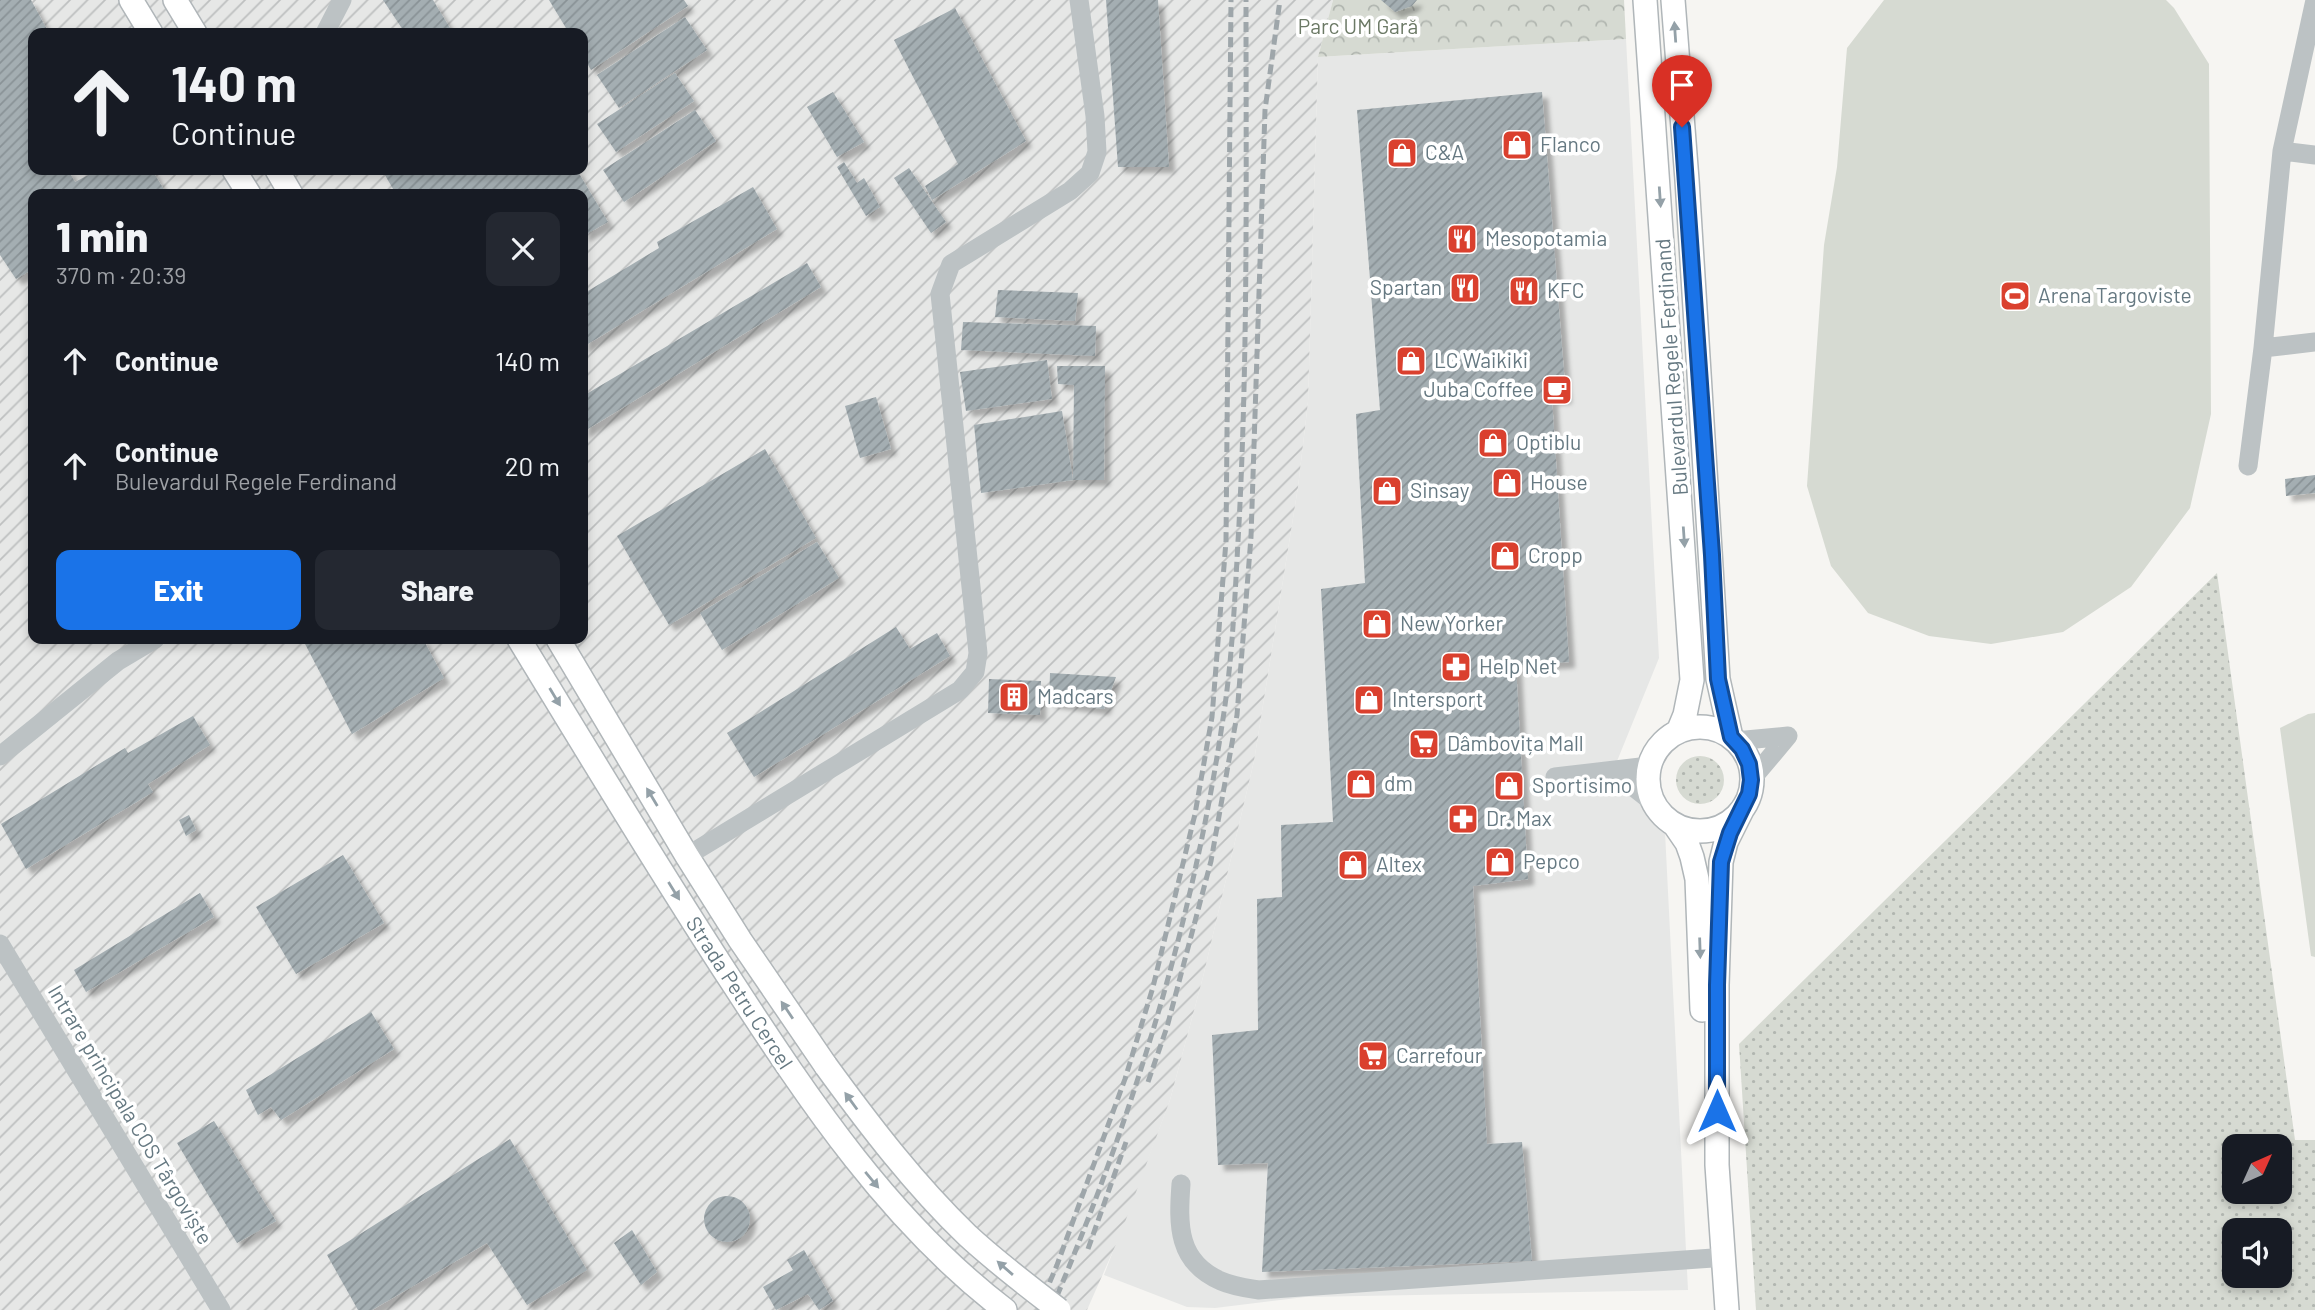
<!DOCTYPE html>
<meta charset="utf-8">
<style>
body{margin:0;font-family:Barlow,sans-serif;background:#242831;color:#f1f3f6;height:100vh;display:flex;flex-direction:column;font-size:26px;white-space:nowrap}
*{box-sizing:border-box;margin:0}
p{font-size:23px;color:#9ea1a6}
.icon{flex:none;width:38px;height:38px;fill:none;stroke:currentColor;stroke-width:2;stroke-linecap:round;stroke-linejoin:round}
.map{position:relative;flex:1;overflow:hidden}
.details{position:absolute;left:28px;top:189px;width:560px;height:455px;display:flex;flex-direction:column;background:#171b24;border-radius:14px;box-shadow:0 4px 10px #0003}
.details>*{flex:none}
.guide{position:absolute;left:28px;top:28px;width:560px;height:147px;border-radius:14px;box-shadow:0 4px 10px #0003;background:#171b24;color:#f1f3f6;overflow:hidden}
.needle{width:46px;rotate:45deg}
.buttons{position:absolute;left:2222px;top:1134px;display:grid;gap:14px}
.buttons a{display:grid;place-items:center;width:70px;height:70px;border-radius:14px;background:#171b24;box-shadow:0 4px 10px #0003;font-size:35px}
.pin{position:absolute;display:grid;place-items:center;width:60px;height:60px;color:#fff;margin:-72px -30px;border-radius:50% 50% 50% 0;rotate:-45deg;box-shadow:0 0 7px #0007}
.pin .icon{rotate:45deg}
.me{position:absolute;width:77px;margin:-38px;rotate:0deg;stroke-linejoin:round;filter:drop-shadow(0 0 5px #0008)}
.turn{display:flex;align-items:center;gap:24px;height:147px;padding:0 28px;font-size:32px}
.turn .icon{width:91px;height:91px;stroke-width:2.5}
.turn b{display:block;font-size:49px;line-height:60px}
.round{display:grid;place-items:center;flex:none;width:74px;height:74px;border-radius:14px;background:#242831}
.overview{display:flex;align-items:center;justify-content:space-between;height:119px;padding:0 28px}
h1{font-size:42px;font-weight:800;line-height:52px}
.button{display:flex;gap:14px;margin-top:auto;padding:14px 28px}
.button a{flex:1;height:80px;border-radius:14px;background:#1a73e8;color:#fff;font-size:28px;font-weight:800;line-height:80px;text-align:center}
.button a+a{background:#242831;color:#f1f3f6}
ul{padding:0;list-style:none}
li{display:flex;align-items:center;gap:21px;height:105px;padding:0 28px}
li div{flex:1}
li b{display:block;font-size:26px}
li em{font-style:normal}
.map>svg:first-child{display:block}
.built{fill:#e6e7e6}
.industrial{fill:url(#industrial-furrows);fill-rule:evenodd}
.grass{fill:url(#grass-dots);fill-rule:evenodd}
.park{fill:url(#park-crowns)}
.garden{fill:#d6dad2}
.building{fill:url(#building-hatch);filter:url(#shadow)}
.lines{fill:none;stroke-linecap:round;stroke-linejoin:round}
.major-casing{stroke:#b0b6b9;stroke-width:26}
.minor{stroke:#bcc2c4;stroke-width:19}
.major{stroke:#fff;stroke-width:23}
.rail{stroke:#9ea6aa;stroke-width:5;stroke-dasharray:10 5;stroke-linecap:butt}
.major-bridge-casing{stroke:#b0b6b9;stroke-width:26;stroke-linecap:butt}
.major-bridge{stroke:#fff;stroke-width:23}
.oneway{fill:#94a1a8}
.route-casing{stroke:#114b97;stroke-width:18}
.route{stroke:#1a73e8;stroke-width:12}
.labels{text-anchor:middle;stroke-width:7;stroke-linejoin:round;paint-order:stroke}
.park-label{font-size:21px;fill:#6b7965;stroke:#fff}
.poi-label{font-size:21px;fill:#667982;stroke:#fff;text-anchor:start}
.street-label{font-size:21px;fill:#667982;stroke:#fff}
</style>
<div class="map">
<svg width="2315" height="1310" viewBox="0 0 2315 1310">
<defs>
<pattern id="industrial-furrows" width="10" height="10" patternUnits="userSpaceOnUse" patternTransform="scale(1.75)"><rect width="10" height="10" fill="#e6e7e6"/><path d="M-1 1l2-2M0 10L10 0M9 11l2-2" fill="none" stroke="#bec0c0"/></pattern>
<pattern id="grass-dots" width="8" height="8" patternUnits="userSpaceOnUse" patternTransform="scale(1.75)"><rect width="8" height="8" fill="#d6dad2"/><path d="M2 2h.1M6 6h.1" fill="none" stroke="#b1b6b0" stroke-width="1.8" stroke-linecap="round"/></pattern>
<pattern id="park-crowns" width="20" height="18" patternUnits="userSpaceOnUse" patternTransform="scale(1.75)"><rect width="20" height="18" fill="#d6dad2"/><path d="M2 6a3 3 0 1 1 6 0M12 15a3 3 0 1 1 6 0" fill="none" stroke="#b1b6b0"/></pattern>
<pattern id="building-hatch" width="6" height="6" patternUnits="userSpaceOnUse" patternTransform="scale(1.75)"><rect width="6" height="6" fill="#a4aeb2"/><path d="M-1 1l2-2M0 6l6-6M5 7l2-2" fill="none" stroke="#899296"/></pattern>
<filter id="shadow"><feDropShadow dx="6" dy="6" stdDeviation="2" flood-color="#0004"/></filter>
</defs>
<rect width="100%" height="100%" fill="#f6f5f2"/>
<path class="built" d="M1626,39L1659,658L1613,771L1665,832L1688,1290L1305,1297L1215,1308L1187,1307L1104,1275L1170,1100L1203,977L1254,761L1298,487L1308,402L1318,57Z"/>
<path class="industrial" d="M0,0H1333L1318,57L1308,402L1298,487L1254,761L1203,977L1170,1100L1121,1233L1087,1310H0ZM33,33H583V170H33ZM33,194H583V639H33Z"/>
<path class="grass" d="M2217,573L2295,1140H2315V1310H1756L1739,1044ZM2235,1146H2280V1192H2235ZM2235,1230H2280V1276H2235Z
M1676 780a24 24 0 1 1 48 0a24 24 0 1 1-48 0Z"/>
<path class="park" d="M1333,0H1624L1626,39L1318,57Z"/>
<path class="garden" d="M1884,0H2166L2174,8L2209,64L2211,414L2190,508L2131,587L2063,632L1991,644L1929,636L1868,613L1831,566L1807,486L1824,245L1837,167L1847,48Z
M2315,713V957L2311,956L2280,728L2308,714Z"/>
<path class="building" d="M0,0H31L49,33H33V170H68L75,182L98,170H152L165,191L159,194H33V269L16,279L0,255Z
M383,0H433L450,28L442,33H405Z
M549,0H684L688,6L591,70L583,56V33H569Z
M1106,0H1158L1169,167H1118Z
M1381,0H1417L1412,6L1395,12Z
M955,8L1026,141L932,200L925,186L958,164L894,40Z
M685,17L707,50L619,108L597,75Z
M675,73L694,101L616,152L597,124Z
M833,92L864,142L837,157L807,107Z
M1542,92L1566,398L1552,399L1569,662L1516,666L1528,879L1473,886L1487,1144L1522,1142L1532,1261L1262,1272L1268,1163L1218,1165L1212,1035L1258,1030L1257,899L1282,897L1281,825L1333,822L1321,589L1365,583L1356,414L1380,410L1357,110Z
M695,110L716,141L624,202L603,170Z
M844,162L857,183L864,178L880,207L866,216L837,167Z
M909,168L946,222L931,233L894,178Z
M382,170H577L608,222L583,236V194H396Z
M753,187L777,229L583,347V294L659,248L657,242Z
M807,263L821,287L583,432V396Z
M998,290L1078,293L1075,321L995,317Z
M963,322L1096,326L1095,356L961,350Z
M1047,360L1052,399L966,411L960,372Z
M1057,366H1105L1104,480H1073L981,493L974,425L1062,411L1073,480L1074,385L1058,384Z
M876,397L891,449L860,458L845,406Z
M765,449L816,538L669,625L617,536Z
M2315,475V493L2286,496L2285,479Z
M817,542L839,578L722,650L700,613Z
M896,627L910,649L937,633L950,656L754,777L727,733Z
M311,639H423L444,678L352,734L304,642Z
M1050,673L1116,677L1104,709L1049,702Z
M989,679L1041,681L1040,715L988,713Z
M193,716L210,745L148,784L153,792L26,869L1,824L125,748L128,753Z
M189,815L196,830L186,836L179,820Z
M343,855L384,923L296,974L256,907Z
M200,893L214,917L86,992L74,970Z
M371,1012L394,1049L281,1120L271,1107L258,1115L246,1090Z
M214,1121L276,1221L237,1243L177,1143Z
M510,1139L587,1270L527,1305L487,1243L372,1310H358L327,1255Z
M704 1219a23 23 0 1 1 46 0a23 23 0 1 1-46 0Z
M632,1230L657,1272L641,1285L614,1243Z
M804,1250L833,1301L819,1310L808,1294L776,1310L763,1287L793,1270L787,1260Z"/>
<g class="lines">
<g class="major-casing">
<path id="major" d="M131,0L151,33
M175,0L195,33
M1645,0L1692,680L1685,715L1678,732
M1673,0L1687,180L1718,679L1731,737
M234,170L249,194
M277,170L291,194
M519,639C589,754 658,869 732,982C810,1102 890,1222 1005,1310
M558,639L687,856L740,940L826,1066
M1648 779a52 52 0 1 1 104 0a52 52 0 1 1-104 0Z
M1674,824L1687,843L1692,857L1697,879L1702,1010
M1727,1310L1717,1165V985L1721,862L1726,842L1743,808"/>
</g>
<path class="minor" d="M325,33L342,0
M2282,151L2315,155
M2263,348L2315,342
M2248,466L2263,348L2282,151L2315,0
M1735,741L1788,736
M0,756L118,661L155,639
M1613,771L1655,804
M1555,777L1649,766
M1751,780L1788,736
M687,856L960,690L975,672L978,653L940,294L951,264L1070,191L1090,173L1097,152L1095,116L1079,0
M0,944L221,1310
M1181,1184C1178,1225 1177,1262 1221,1281C1232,1286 1246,1288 1258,1290L1713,1258"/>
<use href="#major" class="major"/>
<path class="rail" d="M1148,1082L1167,1027L1211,861L1237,715L1251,537L1265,110L1280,0
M1088,1249L1126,1142
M1038,1310L1057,1265L1125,1079L1153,987L1195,814L1212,717L1226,541L1231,0
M1051,1310C1131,1122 1192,927 1222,725C1233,658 1235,591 1239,524C1248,350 1246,175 1246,0"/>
<g class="major-bridge-casing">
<path id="major-bridge" d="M826,1066C869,1125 914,1184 967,1235C996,1262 1028,1286 1059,1310"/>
</g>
<use href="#major-bridge" class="major-bridge"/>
</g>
<defs><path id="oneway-solid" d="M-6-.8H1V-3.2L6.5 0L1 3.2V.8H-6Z" transform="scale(1.75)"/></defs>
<g class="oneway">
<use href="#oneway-solid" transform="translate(1675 32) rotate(-94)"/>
<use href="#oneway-solid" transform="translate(1660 197) rotate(86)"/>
<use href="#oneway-solid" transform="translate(1684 537) rotate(86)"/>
<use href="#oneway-solid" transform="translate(555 697) rotate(59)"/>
<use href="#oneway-solid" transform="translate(652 797) rotate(-121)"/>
<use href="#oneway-solid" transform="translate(674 891) rotate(58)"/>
<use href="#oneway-solid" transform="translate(1700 948) rotate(88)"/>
<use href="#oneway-solid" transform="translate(787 1010) rotate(-124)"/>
<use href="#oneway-solid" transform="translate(851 1101) rotate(-126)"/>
<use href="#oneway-solid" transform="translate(872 1180) rotate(50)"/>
<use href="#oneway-solid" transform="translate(1005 1268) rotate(-139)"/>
</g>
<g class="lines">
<g class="route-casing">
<path id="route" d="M1682,127L1712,555L1718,679L1731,737L1742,749L1749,764L1751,780L1749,794L1730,833L1721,862L1717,985V1111"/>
</g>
<use href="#route" class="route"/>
</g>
<defs>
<g id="shop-square" transform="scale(1.575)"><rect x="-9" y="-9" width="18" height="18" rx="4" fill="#da402e" stroke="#fff"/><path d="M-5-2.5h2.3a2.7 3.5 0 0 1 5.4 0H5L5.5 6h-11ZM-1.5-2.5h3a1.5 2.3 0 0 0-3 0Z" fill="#fff"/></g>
<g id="restaurant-square" transform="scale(1.575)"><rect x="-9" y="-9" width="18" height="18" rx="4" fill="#da402e" stroke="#fff"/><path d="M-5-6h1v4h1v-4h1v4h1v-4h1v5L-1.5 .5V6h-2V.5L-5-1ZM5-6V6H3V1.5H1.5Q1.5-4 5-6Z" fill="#fff"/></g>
<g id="stadium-square" transform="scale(1.575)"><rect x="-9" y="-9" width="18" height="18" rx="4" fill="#da402e" stroke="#fff"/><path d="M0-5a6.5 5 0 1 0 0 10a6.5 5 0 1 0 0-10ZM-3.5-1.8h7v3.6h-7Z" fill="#fff"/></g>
<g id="cafe-square" transform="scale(1.575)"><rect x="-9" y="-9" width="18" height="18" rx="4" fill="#da402e" stroke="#fff"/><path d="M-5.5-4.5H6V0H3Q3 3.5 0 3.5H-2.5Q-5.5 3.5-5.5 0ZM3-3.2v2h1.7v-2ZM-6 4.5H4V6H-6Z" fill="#fff"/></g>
<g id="pharmacy-square" transform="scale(1.575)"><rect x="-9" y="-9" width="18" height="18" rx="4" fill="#da402e" stroke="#fff"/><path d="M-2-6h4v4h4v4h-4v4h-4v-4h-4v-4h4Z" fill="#fff"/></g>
<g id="building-square" transform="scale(1.575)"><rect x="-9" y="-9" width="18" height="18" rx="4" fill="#da402e" stroke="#fff"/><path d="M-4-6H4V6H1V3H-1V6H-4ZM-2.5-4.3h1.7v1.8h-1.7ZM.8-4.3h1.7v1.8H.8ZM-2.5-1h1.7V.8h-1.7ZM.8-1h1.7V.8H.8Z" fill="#fff"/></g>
<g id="supermarket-square" transform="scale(1.575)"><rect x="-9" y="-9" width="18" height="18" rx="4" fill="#da402e" stroke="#fff"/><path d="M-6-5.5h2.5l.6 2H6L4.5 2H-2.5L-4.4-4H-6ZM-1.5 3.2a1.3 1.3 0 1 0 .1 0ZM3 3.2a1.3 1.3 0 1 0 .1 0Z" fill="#fff"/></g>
</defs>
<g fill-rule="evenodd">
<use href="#shop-square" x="1517" y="145"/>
<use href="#shop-square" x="1402" y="153"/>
<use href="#restaurant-square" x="1462" y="239"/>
<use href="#restaurant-square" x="1465" y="288"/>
<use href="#restaurant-square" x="1524" y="291"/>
<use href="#stadium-square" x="2015" y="296"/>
<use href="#shop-square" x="1411" y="361"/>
<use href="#cafe-square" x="1557" y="390"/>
<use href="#shop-square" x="1493" y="443"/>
<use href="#shop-square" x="1507" y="483"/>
<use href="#shop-square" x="1387" y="491"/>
<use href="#shop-square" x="1505" y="556"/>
<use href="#shop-square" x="1377" y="624"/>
<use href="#pharmacy-square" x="1456" y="667"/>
<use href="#building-square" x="1014" y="697"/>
<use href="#shop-square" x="1369" y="700"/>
<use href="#supermarket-square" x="1424" y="744"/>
<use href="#shop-square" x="1361" y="784"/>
<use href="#shop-square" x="1509" y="786"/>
<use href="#pharmacy-square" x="1463" y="819"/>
<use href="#shop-square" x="1500" y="862"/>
<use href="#shop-square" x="1353" y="865"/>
<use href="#supermarket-square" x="1373" y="1056"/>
</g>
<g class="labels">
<g class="park-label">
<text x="1358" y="34">Parc UM Gară</text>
</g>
<g class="poi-label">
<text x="1540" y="152">Flanco</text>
<text x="1425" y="160">C&amp;A</text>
<text x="1485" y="246">Mesopotamia</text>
<text x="1442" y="295" text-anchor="end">Spartan</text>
<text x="1547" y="298">KFC</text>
<text x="2038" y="303">Arena Targoviste</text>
<text x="1434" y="368">LC Waikiki</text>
<text x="1534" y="397" text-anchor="end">Juba Coffee</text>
<text x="1516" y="450">Optiblu</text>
<text x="1530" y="490">House</text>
<text x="1410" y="498">Sinsay</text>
<text x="1528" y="563">Cropp</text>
<text x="1400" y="631">New Yorker</text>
<text x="1479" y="674">Help Net</text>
<text x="1037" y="704">Madcars</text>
<text x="1392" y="707">Intersport</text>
<text x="1447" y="751">Dâmbovița Mall</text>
<text x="1384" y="791">dm</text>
<text x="1532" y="793">Sportisimo</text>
<text x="1486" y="826">Dr. Max</text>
<text x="1523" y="869">Pepco</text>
<text x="1376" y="872">Altex</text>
<text x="1396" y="1063">Carrefour</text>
</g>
<g class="street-label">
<text transform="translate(1672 367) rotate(-94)" y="7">Bulevardul Regele Ferdinand</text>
<text transform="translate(739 993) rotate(57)" y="7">Strada Petru Cercel</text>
<text transform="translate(130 1115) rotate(59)" y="7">Intrare principala COS Târgoviște</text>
</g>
</g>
</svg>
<div class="buttons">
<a><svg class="needle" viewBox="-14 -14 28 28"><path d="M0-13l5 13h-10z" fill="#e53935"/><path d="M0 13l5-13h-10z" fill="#9ea1a6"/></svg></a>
<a><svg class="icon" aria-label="sound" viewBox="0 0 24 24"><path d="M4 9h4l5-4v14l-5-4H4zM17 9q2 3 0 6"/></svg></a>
</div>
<div class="pin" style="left:1682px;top:127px;background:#d93025"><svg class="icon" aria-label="arrive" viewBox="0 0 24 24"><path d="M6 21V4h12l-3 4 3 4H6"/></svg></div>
<svg class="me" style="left:1717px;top:1111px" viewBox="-20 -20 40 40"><path d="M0-17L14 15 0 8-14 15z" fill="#1a73e8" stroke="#fff" stroke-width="4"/></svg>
<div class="guide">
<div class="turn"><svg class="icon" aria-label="ahead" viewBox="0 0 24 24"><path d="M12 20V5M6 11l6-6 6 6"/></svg><div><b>140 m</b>Continue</div></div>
</div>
<section class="details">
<div class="overview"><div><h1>1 min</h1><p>370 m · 20:39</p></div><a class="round"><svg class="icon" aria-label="close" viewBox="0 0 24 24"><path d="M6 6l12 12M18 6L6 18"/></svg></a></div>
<ul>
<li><svg class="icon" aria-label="ahead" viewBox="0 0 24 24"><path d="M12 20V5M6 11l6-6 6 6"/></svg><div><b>Continue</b></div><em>140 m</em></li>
<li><svg class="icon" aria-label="ahead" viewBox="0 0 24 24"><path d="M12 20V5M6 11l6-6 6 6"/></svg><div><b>Continue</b><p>Bulevardul Regele Ferdinand</p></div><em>20 m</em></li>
</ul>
<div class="button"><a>Exit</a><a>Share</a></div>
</section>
</div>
